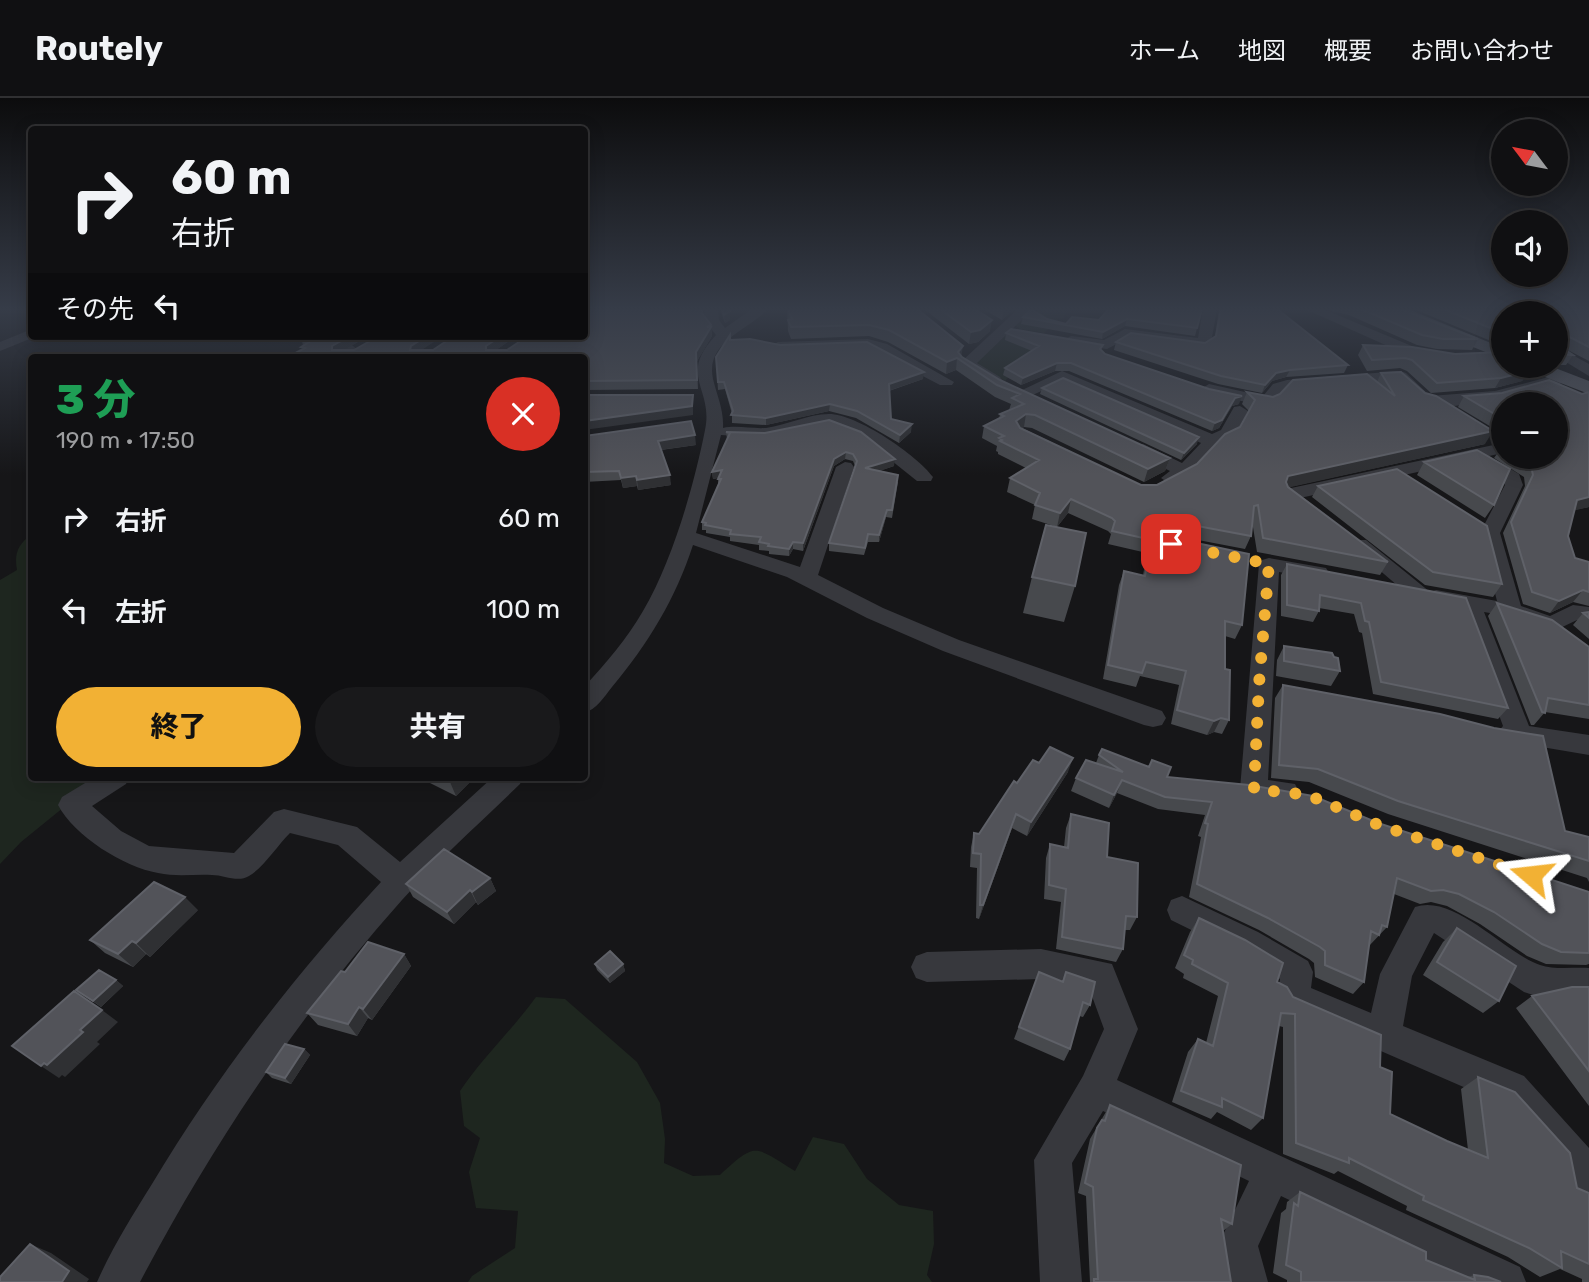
<!DOCTYPE html>
<html lang="ja">
<meta charset="utf-8">
<style>
body{margin:0;font-family:Rubik,"Noto Sans JP",sans-serif;background:#19191b;color:#f1f3f6;height:100vh;display:flex;flex-direction:column;font-size:26px;white-space:nowrap}
*{box-sizing:border-box;margin:0}
p{font-size:23px;color:#9c9d9f}
.icon{flex:none;width:38px;height:38px;fill:none;stroke:currentColor;stroke-width:2;stroke-linecap:round;stroke-linejoin:round}
.map{position:relative;flex:1;overflow:hidden}
.side{position:absolute;left:28px;top:256px;width:560px;height:427px;display:flex;flex-direction:column;background:#101012;border-radius:7px;box-shadow:0 4px 18px #0003,0 0 0 2px #303032}
.side>*{flex:none}
.hud{position:absolute;left:28px;top:28px;width:560px;height:214px;border-radius:7px;box-shadow:0 4px 18px #0003,0 0 0 2px #303032;background:#101012;color:#f1f3f6;overflow:hidden}
.needle{width:46px;rotate:302deg}
.tools{position:absolute;left:1491px;top:21px;display:grid;gap:14px}
.tools a{display:grid;place-items:center;width:77px;height:77px;border-radius:50%;background:#101012;box-shadow:0 4px 18px #0003,0 0 0 2px #303032;font-size:35px}
.pin{position:absolute;display:grid;place-items:center;width:60px;height:60px;color:#fff;margin:-30px;border-radius:14px;box-shadow:0 4px 10px #0006}
.me{position:absolute;width:77px;margin:-38px;rotate:287deg;stroke-linejoin:round;filter:drop-shadow(0 0 5px #0008)}
.turn{display:flex;align-items:center;gap:24px;height:147px;padding:0 28px;font-size:32px}
.turn .icon{width:91px;height:91px;stroke-width:2.5}
.turn b{display:block;font-size:49px;line-height:60px}
.then{display:flex;align-items:center;height:66px;padding:0 28px;background:#0003;gap:14px;font-size:26px}
.round{display:grid;place-items:center;flex:none;width:74px;height:74px;border-radius:37px;background:#19191b}
.headline{display:flex;align-items:center;justify-content:space-between;height:119px;padding:0 28px}
h1{font-size:42px;font-weight:800;line-height:52px;color:#1e9e55}
.primary-button{display:flex;gap:14px;margin-top:auto;padding:14px 28px}
.primary-button a{flex:1;height:80px;border-radius:42px;background:#f2b134;color:#111;font-size:28px;font-weight:800;line-height:80px;text-align:center}
.primary-button a+a{background:#19191b;color:#f1f3f6}
ul{padding:0;list-style:none}
li{display:flex;align-items:center;gap:21px;height:91px;padding:0 28px}
li div{flex:1}
li b{display:block;font-size:26px}
li em{font-style:normal}
header{display:flex;align-items:center;gap:42px;box-sizing:border-box;height:98px;padding:0 35px;background:#101012;border-bottom:2px solid #303032}
header strong{font-size:33px}
nav{display:flex;gap:38px;margin-inline-start:auto;font-size:24px}
.map>svg:first-child{display:block}
.green{fill:#1e261f}
.lines{fill:none;stroke-linecap:round;stroke-linejoin:round}
.minor{fill:#37383d;fill-rule:evenodd}
.major{fill:#53555c;fill-rule:evenodd}
.wall{fill:#47494d}
.shaded-wall{fill:#2f3033}
.building{fill:#525359;stroke:#5f6168;stroke-width:2}
.route{stroke:#f2b134;stroke-width:12;stroke-dasharray:0 21.6}
</style>
<header>
<strong>Routely</strong>
<nav><a>ホーム</a><a>地図</a><a>概要</a><a>お問い合わせ</a></nav>
</header>
<div class="map">
<svg width="1589" height="1184" viewBox="0 0 1589 1184">
<rect width="100%" height="100%" fill="#161618"/>
<path class="green" d="M1032,211H1067L1064,220L1059,221L1044,235L1020,231L1015,227Z
M1012,235L1045,241L1005,283L980,269L977,264L1005,238Z
M31,437L32,679H101L21,744L0,766V482L17,472C14,456 18,446 31,437Z
M536,899L565,901L637,964L660,1005L665,1041L664,1065L693,1078L720,1077C757,1043 754,1048 795,1073L813,1039L844,1046L867,1081L899,1107L933,1113L934,1146L927,1177L932,1184H468L472,1178L515,1150L518,1113L476,1110L469,1074L480,1040L464,1028L460,993C483,959 512,932 536,899Z"/>
<g class="lines">
<path class="minor" d="M704,211H718L719,222L725,230L752,211H768C748,233 705,243 713,281C717,298 724,312 723,330C737,327 752,331 766,330C787,327 808,316 829,316C857,316 917,357 933,379L931,383H917L862,339L829,326L765,340L721,337L696,435L800,469L836,369L845,364L851,365L854,369L818,477L883,510L959,542L1162,613L1166,620L1162,627L1153,629L1144,627L943,553L867,520L787,479L693,447C676,500 648,546 612,589C604,599 597,611 584,615V589C606,565 627,541 643,513C672,464 694,388 705,332C714,290 677,278 716,237L705,223Z
M1018,211H1033L977,265L1000,279L1002,282L1000,285H988L962,269L959,266L962,263Z
M1203,211H1217L1211,245L1204,249L1128,240L1107,251L1071,246L1064,242L1071,238L1104,242L1125,231L1198,240Z
M1305,211H1323L1419,251L1438,255L1441,258L1433,263L1410,258Z
M32,231V238H37L0,253V244Z
M334,238H348V244L358,252L377,256L380,259H351L336,249Z
M868,241L887,246L954,284L952,287H940L867,249L778,252L771,248L778,244Z
M1556,248L1589,266V278L1556,258Z
M1062,273L1212,336L1221,332L1234,309L1240,308L1248,313L1234,339L1218,347L1191,377L1170,386L1161,380L1170,373L1131,354L1128,350L1131,346H1143L1182,365L1201,345L1062,284L1028,299L1022,301L1014,296Z
M1400,273L1406,275L1430,298L1495,293L1564,275L1572,280L1570,283C1544,290 1440,318 1420,306C1411,301 1403,290 1396,283L1287,292L1273,307L1267,309L1203,294L1201,291L1209,286L1263,298L1273,286L1287,282Z
M1503,345V355L1489,358L1519,376L1523,387L1500,435L1521,508L1550,518L1573,507L1589,509V523L1577,522L1552,534L1507,518L1484,514L1529,628L1589,637V657L1501,642L1497,635L1503,628L1460,510L1428,504L1426,500H1412L1349,446L1352,442H1366L1430,494L1436,492L1497,503L1480,435L1505,387L1503,383L1472,362L1291,402L1282,396L1291,390Z
M1269,460L1326,470L1329,475L1326,480L1318,481L1279,474L1268,682L1295,686L1299,694L1295,702C1279,707 1260,704 1244,699L1240,691L1259,466L1262,462Z
M95,679H129L126,686L92,708L121,733L149,748L234,755L274,714L284,711L357,729L400,764L493,679H523L520,686C480,725 438,762 402,802C299,917 212,1047 140,1184H97C112,1150 132,1118 152,1086C217,977 295,877 381,784L338,747L290,735C277,748 264,769 249,778C238,785 224,777 212,777C194,776 176,779 158,775C124,769 74,738 58,707L62,699Z
M1182,798L1258,834L1308,863L1313,874L1311,890L1371,915L1380,876L1415,809C1454,795 1505,855 1540,867C1554,872 1574,869 1589,870V900L1536,898L1524,894L1434,835L1412,878L1403,928L1524,978L1589,1050V1097L1576,1091L1498,1004L1282,910L1277,899L1280,881L1236,854L1171,822L1167,812L1171,802Z
M1041,851L1112,866L1138,931L1117,982L1520,1169L1526,1184H1460L1281,1098L1258,1148L1268,1184H1226L1218,1147L1249,1083L1103,1013L1072,1065L1082,1184H1040L1034,1062L1083,978L1104,931L1089,890L1041,881L927,884L916,880L911,869L916,858L927,854Z"/>
<path class="major" d="M1386,211H1408L1503,250V261L1388,215Z
M1525,268H1550L1589,283V296L1527,272Z"/>
</g>
<path class="wall" d="M720,211H730V222L725,225Z
M787,211H917L961,258L1000,282L1170,360L1165,373L1144,384L1032,330L1024,329L1022,330L1141,387H1157L1197,366L1240,329L1249,313L1242,306L1247,294L1273,299L1377,284L1381,275L1425,295L1485,346L1289,389L1388,464L1380,477L1257,454L1252,423L1251,438L1245,451L1172,437L1168,439L1242,527L1235,541L1225,538V571L1229,622L1222,636L1214,634L1207,637L1171,626L1179,587L1140,578L1136,589L1103,581L1119,487L1124,473L1143,477L1147,455L1108,446L1111,436L1108,433L1068,415L1057,429L1032,421L1035,407L1007,394L1010,380L1026,370L998,356V354L996,353L997,348L982,340L984,328L999,321L1000,316L1009,312L1011,306L995,299L956,272L946,276L888,244L869,238L791,241L788,233Z
M924,211H975L990,233L978,244L969,246Z
M983,211H1014L1002,222Z
M1109,211L1197,230L1195,238L1125,228L1102,241L1021,226L1023,219L1047,221L1066,226L1099,222Z
M1219,211H1277L1348,267L1344,275L1286,279L1272,283L1262,295L1218,286L1114,252L1116,244L1205,245L1215,239Z
M1323,211H1400L1478,241L1472,252L1437,251L1417,247L1349,217Z
M1414,211H1581L1589,216V263L1560,248L1573,257L1566,267H1556V215H1503V248Z
M1583,211H1589V216Z
M702,215L711,229L712,238L697,263L698,291L584,292V259L302,252L301,249L303,248L302,243L310,238H306H368L344,252H433L454,238H516L496,252H507Z
M1006,235L1103,247L1101,252L1105,256L1239,306L1232,308L1219,330L1212,333L1069,273H1055L1021,287L1003,277L1005,270L1032,253L1005,242Z
M730,242L923,281L889,293L891,321L911,334L899,345L856,320L829,313L766,327L732,325V316L725,291L718,292L716,259Z
M1363,247L1455,256L1503,254V268L1529,273L1522,283L1495,290L1431,295L1407,273L1400,270L1367,273L1358,257Z
M1042,290L1197,346L1181,362L1040,296Z
M1582,296L1589,409L1574,412L1568,438L1575,460L1589,464V508L1573,504L1550,515L1523,506L1503,435L1525,388L1524,379L1494,360L1502,349L1503,348V359H1556L1503,306V336L1458,309L1464,298Z
M829,322L894,368L879,373L898,384L892,420L886,419L879,444H868L864,457L829,453V445L855,368L853,363L845,361L834,368L803,453L793,451L789,458L769,456V453L759,452V447L730,443V439L706,435V432H702V424L718,387V380L713,381L712,374L727,341L726,334L765,335Z
M584,338L696,347L661,352L671,387L638,392L637,388L623,390L621,382L584,384Z
M1424,364L1494,407L1485,420L1417,377Z
M1318,388L1502,486L1493,499L1425,487L1312,399Z
M1287,466L1466,500L1508,610L1498,621L1373,596L1362,535L1359,534L1354,516L1319,510V513L1313,524L1281,518V477Z
M1032,479L1075,488L1064,524L1023,515Z
M1497,505L1589,549V621L1545,614L1534,627H1531L1488,518Z
M1589,514V541L1573,527L1583,515Z
M1284,548L1334,559L1340,573L1331,588L1276,578L1277,562Z
M1283,587L1565,733L1589,739V784L1587,780L1388,716L1309,684L1271,680L1275,600Z
M1099,657L1167,679L1378,725L1589,794V866L1586,867L1546,866L1527,858L1480,826L1447,808L1431,804L1420,806L1394,796L1387,829L1369,848L1364,884L1353,896L1315,879L1314,865L1309,861L1259,832L1189,799L1201,739L1198,738L1205,717L1158,711L1117,695L1109,710L1071,693L1076,680L1096,665Z
M1039,665L1068,674L1027,738L1012,730L979,821L976,820L977,770L970,769L971,749L974,735L979,736L1017,685Z
M418,679H475L456,698Z
M1071,716L1107,759L1137,819L1130,832H1125L1123,851L1116,864L1056,851L1061,804L1044,801L1046,760L1050,746L1064,749L1066,730Z
M490,780L496,793L478,807L476,804L454,826L413,799L406,786Z
M198,812L150,859L146,856L133,869L105,855L90,842Z
M1199,820L1277,884L1293,899L1380,969L1390,1016L1447,1043L1468,1052L1461,991L1478,979L1577,1090L1589,1095V1184H1582V1181L1560,1171L1540,1179L1508,1159L1406,1112L1407,1108L1338,1073L1334,1076L1283,1056V929L1279,928L1263,1020L1251,1032L1217,1014L1211,1021L1172,1004L1188,954L1198,941L1206,945L1218,898L1183,880L1184,876L1175,870L1190,834Z
M1457,830L1499,903L1483,915L1423,877L1443,844Z
M404,856L411,868L372,922L368,920L357,938L318,927L307,915L345,874Z
M595,866H623L625,873L610,885L597,872Z
M1039,874L1062,884L1066,874L1090,907L1083,919L1079,918L1070,951L1064,963L1014,941Z
M116,882L123,888L101,909L76,892Z
M1589,889V1008L1516,910L1532,898Z
M304,951L310,957L291,986L272,980L266,974Z
M1110,1007L1232,1126L1223,1133L1231,1184H1090L1086,1098L1078,1095L1090,1041Z
M1300,1094L1426,1162L1468,1179L1474,1177L1501,1184H1287V1182L1273,1175L1281,1115L1286,1111L1287,1104Z"/>
<path class="shaded-wall" d="M730,211V222L725,225L724,217Z
M1004,211H1014L1002,222Z
M1127,221L1125,228L1102,241L1103,234Z
M992,222L990,233L978,244L969,246L971,234Z
M711,227L712,238L697,263L698,291L696,254L707,229Z
M350,238H368L336,257L332,252V248Z
M427,238H443L414,257L410,252L411,248Z
M501,238H516L489,257L486,252V248Z
M963,248L961,260H957L956,272L946,276L947,264Z
M1057,265L1055,273L1021,287L1023,280Z
M1290,272L1286,279L1272,283L1262,295L1265,287L1276,275Z
M1529,273L1522,283L1495,290L1501,280Z
M924,274L923,281L888,293L889,286Z
M693,297V317L584,332V323Z
M1242,298L1239,306L1232,308L1219,330L1212,333L1215,325L1235,300Z
M830,306L829,313L766,327V320Z
M1026,316L1024,329L1013,335L1016,323Z
M912,326L911,334L899,345L900,337Z
M1493,333L1485,346L1282,391L1288,378Z
M695,337L696,347L659,352L658,343Z
M1199,339L1197,346L1181,362L1184,355Z
M846,354L845,361L834,368L803,453V445L834,361Z
M1170,360L1165,373L1144,384L1148,371Z
M895,361L894,368L865,378V370Z
M722,372L723,379L713,381L712,374Z
M670,377L671,387L638,392L637,382Z
M636,378L637,388L623,390L621,380Z
M1589,399V409L1568,414L1577,402Z
M1071,401L1068,415L1057,429L1060,415Z
M887,412L886,419L879,444V437Z
M1176,424L1172,437L1162,440L1163,432L1167,427Z
M793,444V451L789,458V451Z
M1583,492L1573,504L1550,515L1559,503Z
M1221,620L1214,634L1207,637L1214,623Z
M1073,660L1068,674L1027,738L1031,724Z
M455,679H475L456,698L450,684Z
M1122,682L1117,695L1109,710L1114,697Z
M1016,716L1012,730L979,821L983,807Z
M490,780L496,793L478,807L472,794Z
M470,792L476,804L454,826L447,814Z
M185,799L198,812L150,859L136,845Z
M132,843L146,856L133,869L118,856Z
M404,856L411,868L372,922L363,911Z
M623,866L625,873L610,885L608,879Z
M116,882L123,888L101,909L93,903Z
M359,909L368,920L357,938L348,926Z
M102,912L118,924L97,944L100,946L65,979L62,977L59,980L41,968Z
M304,951L310,957L291,986L285,980Z
M30,1146L51,1155L89,1181L87,1184H62Z"/>
<path class="building" d="M584,211H702V215L711,227L707,229H711L696,254L697,282L584,283V259H288L305,250L301,249L309,244L302,243L311,238H350L332,248V252H354L379,238H427L411,248L410,252H433L454,238H501L486,248V252H507L528,238H584Z
M722,211H730V213L724,217Z
M788,211H917L963,248L958,254L962,259L1000,282L1170,360L1148,371L1035,317L1026,316L1016,323L1020,330L1141,387H1157L1197,366L1225,336L1240,329L1255,302L1247,294L1273,299L1280,296L1293,282L1367,276L1395,298L1381,275L1401,274L1425,295L1436,298L1493,333L1288,378L1286,384L1288,389L1388,464L1263,440L1258,407L1254,408L1251,438L1176,424L1167,427L1163,432L1168,439L1249,456L1242,527L1225,523V571L1230,572L1229,622L1221,620L1214,623L1177,612L1186,573L1146,564L1142,575L1108,567L1124,473L1145,478L1152,442L1112,433L1115,423L1112,420L1071,401L1060,415L1035,407L1040,395L1010,380L1039,362L1000,343L1002,342L999,340L1004,338L984,328L1004,318L1000,316L1024,306L1012,300L1020,296L997,287L957,260L947,264L889,232L869,227L791,229L788,222L792,221Z
M940,211H975L992,222L980,232L971,234Z
M1031,211L1047,221L1066,226L1072,219L1099,222L1109,211H1202L1197,230L1127,221L1103,234L1023,219Z
M1221,211H1277L1348,267L1290,272L1276,275L1265,287L1221,278L1116,244L1131,235L1205,245L1216,238Z
M1361,211H1400L1478,241H1443L1422,237Z
M1443,211H1508L1511,212V211H1581L1589,216V249L1562,235L1560,248L1573,257L1556,256V215H1503V235Z
M1011,231L1103,247L1100,251L1105,256L1209,291L1242,298L1235,300L1222,322L1215,325L1071,265H1057L1023,280L1005,270L1039,248L1006,235Z
M730,237V242L750,241L780,247L867,244L924,274L889,286L891,321L912,326L900,337L857,313L830,306L766,320L731,317L733,313L724,284H718L716,259Z
M1363,247L1412,249L1455,256L1503,254V257L1497,258L1503,260V268H1519L1529,273L1501,280L1437,285L1412,262L1405,260L1372,262Z
M1063,280L1199,339L1184,355L1042,290Z
M1549,282L1582,296L1589,294V399L1577,402L1568,438L1575,460L1589,464V494L1583,492L1559,503L1532,494L1511,424L1533,377L1531,368L1517,359H1556V306H1503V321L1464,298L1502,295Z
M584,297H693L692,308L584,323Z
M829,322L861,334L895,361L865,370L898,377L892,412H887L879,437L868,436L865,450L829,445L857,363L853,356L846,354L834,361L803,445L793,444L789,451L768,448L769,446L759,444L761,439L730,436L731,432L705,427L706,425L702,424L721,381H718L722,372L712,374L730,335L726,334L765,335Z
M691,323L695,337L658,343L670,377L637,382L636,378L621,380L619,373L584,374V338Z
M1477,352L1510,371L1494,407L1424,364Z
M1397,371L1487,428L1502,486L1433,474L1318,388Z
M1046,427L1086,435L1075,488L1032,479Z
M1287,466L1466,500L1508,610L1381,584L1369,524L1365,523L1361,505L1320,497L1319,513L1287,507Z
M1497,505L1552,522L1589,549V607L1548,600L1545,615L1542,614Z
M1589,514V520L1583,515Z
M1284,548L1332,555L1334,559L1338,560L1340,573L1284,563Z
M1283,587L1440,616L1494,630L1543,638L1565,733L1589,739V763L1398,703L1318,671L1279,667Z
M1050,649L1073,660L1031,724L1016,716L983,807H980L981,756L973,755L974,735L979,736L1014,683L1017,685L1033,662L1039,665Z
M1102,651L1149,669L1152,662L1171,669L1167,679L1249,687L1313,698L1378,725L1589,794V855L1561,854L1542,846L1494,814L1459,796L1443,792L1431,793L1397,780L1387,829L1382,827L1379,837L1371,833L1364,884L1325,867V853L1320,849L1268,820L1197,786L1208,726L1205,725L1212,704L1165,699L1122,682L1114,697L1076,680L1086,662L1123,674L1099,657Z
M439,679H455L450,684Z
M1071,716L1109,725L1107,759L1138,765L1137,819L1126,818L1123,851L1062,839L1066,791L1049,787L1050,746L1068,750Z
M444,751L490,780L472,794L470,792L447,814L406,786Z
M154,784L185,799L136,845L132,843L118,856L90,842Z
M1199,820L1245,842L1283,865L1277,884L1287,889L1293,899L1381,937L1380,969L1392,974L1390,1016L1447,1043L1488,1060L1478,979L1515,994L1570,1055L1577,1090L1589,1095V1166L1561,1153L1562,1170L1529,1150L1423,1102L1424,1098L1349,1060V1065L1296,1045L1295,916L1281,915L1263,1020L1222,1000V1009L1181,993L1198,941L1213,948L1228,885L1192,866L1193,862L1184,857Z
M1457,830L1516,868L1499,903L1437,864Z
M368,844L404,856L363,911L359,909L348,926L307,915L341,873L345,874Z
M610,853L623,866L608,879L595,866Z
M99,872L116,882L93,903L76,892Z
M1039,874L1063,884L1066,874L1095,884L1090,907L1083,904L1070,951L1019,929Z
M1572,889H1589V973L1532,898Z
M74,893L102,912L80,932L83,934L47,967L44,965L41,968L12,948Z
M285,946L304,951L285,980L266,974Z
M1110,1007L1241,1067L1232,1126L1221,1121L1231,1184H1094V1181H1098L1093,1089L1085,1085L1097,1030L1102,1022L1105,1023Z
M1300,1094L1426,1154V1162L1475,1182L1474,1177L1488,1179L1501,1184H1301V1174L1286,1167L1294,1105L1298,1108Z
M30,1146L69,1173L62,1184H0V1179Z"/>
<linearGradient id="sky" x2="0" y2="1"><stop stop-color="#0c0c0d"/><stop offset="0.56" stop-color="#363c48"/><stop offset="1" stop-color="#363c48" stop-opacity="0"/></linearGradient>
<rect width="1589" height="377" fill="url(#sky)"/>
<g class="lines">
<path class="route" d="M1171,446L1269,466L1259,586L1254,691L1308,697L1379,727L1531,777"/>
</g>
</svg>
<div class="tools">
<a><svg class="needle" viewBox="-14 -14 28 28"><path d="M0-13l5 13h-10z" fill="#e53935"/><path d="M0 13l5-13h-10z" fill="#9c9d9f"/></svg></a>
<a><svg class="icon" aria-label="sound" viewBox="0 0 24 24"><path d="M4 9h4l5-4v14l-5-4H4zM17 9q2 3 0 6"/></svg></a>
<a>+</a>
<a>−</a>
</div>
<div class="pin" style="left:1171px;top:446px;background:#d93025"><svg class="icon" aria-label="arrive" viewBox="0 0 24 24"><path d="M6 21V4h12l-3 4 3 4H6"/></svg></div>
<svg class="me" style="left:1531px;top:777px" viewBox="-20 -20 40 40"><path d="M0-17L14 15 0 8-14 15z" fill="#f2b134" stroke="#fff" stroke-width="4"/></svg>
<div class="hud">
<div class="turn"><svg class="icon" aria-label="right" viewBox="0 0 24 24"><path d="M7 20v-9h11M14 6l5 5-5 5"/></svg><div><b>60 m</b>右折</div></div>
<div class="then">その先<svg class="icon" aria-label="left" viewBox="0 0 24 24"><path d="M17 20v-9H6M10 6l-5 5 5 5"/></svg></div>
</div>
<section class="side">
<div class="headline"><div><h1>3 分</h1><p>190 m · 17:50</p></div><a class="round" style="background:#d93025;color:#fff"><svg class="icon" aria-label="close" viewBox="0 0 24 24"><path d="M6 6l12 12M18 6L6 18"/></svg></a></div>
<ul>
<li><svg class="icon" aria-label="right" viewBox="0 0 24 24"><path d="M7 20v-9h11M14 6l5 5-5 5"/></svg><div><b>右折</b></div><em>60 m</em></li>
<li><svg class="icon" aria-label="left" viewBox="0 0 24 24"><path d="M17 20v-9H6M10 6l-5 5 5 5"/></svg><div><b>左折</b></div><em>100 m</em></li>
</ul>
<div class="primary-button"><a>終了</a><a>共有</a></div>
</section>
</div>
